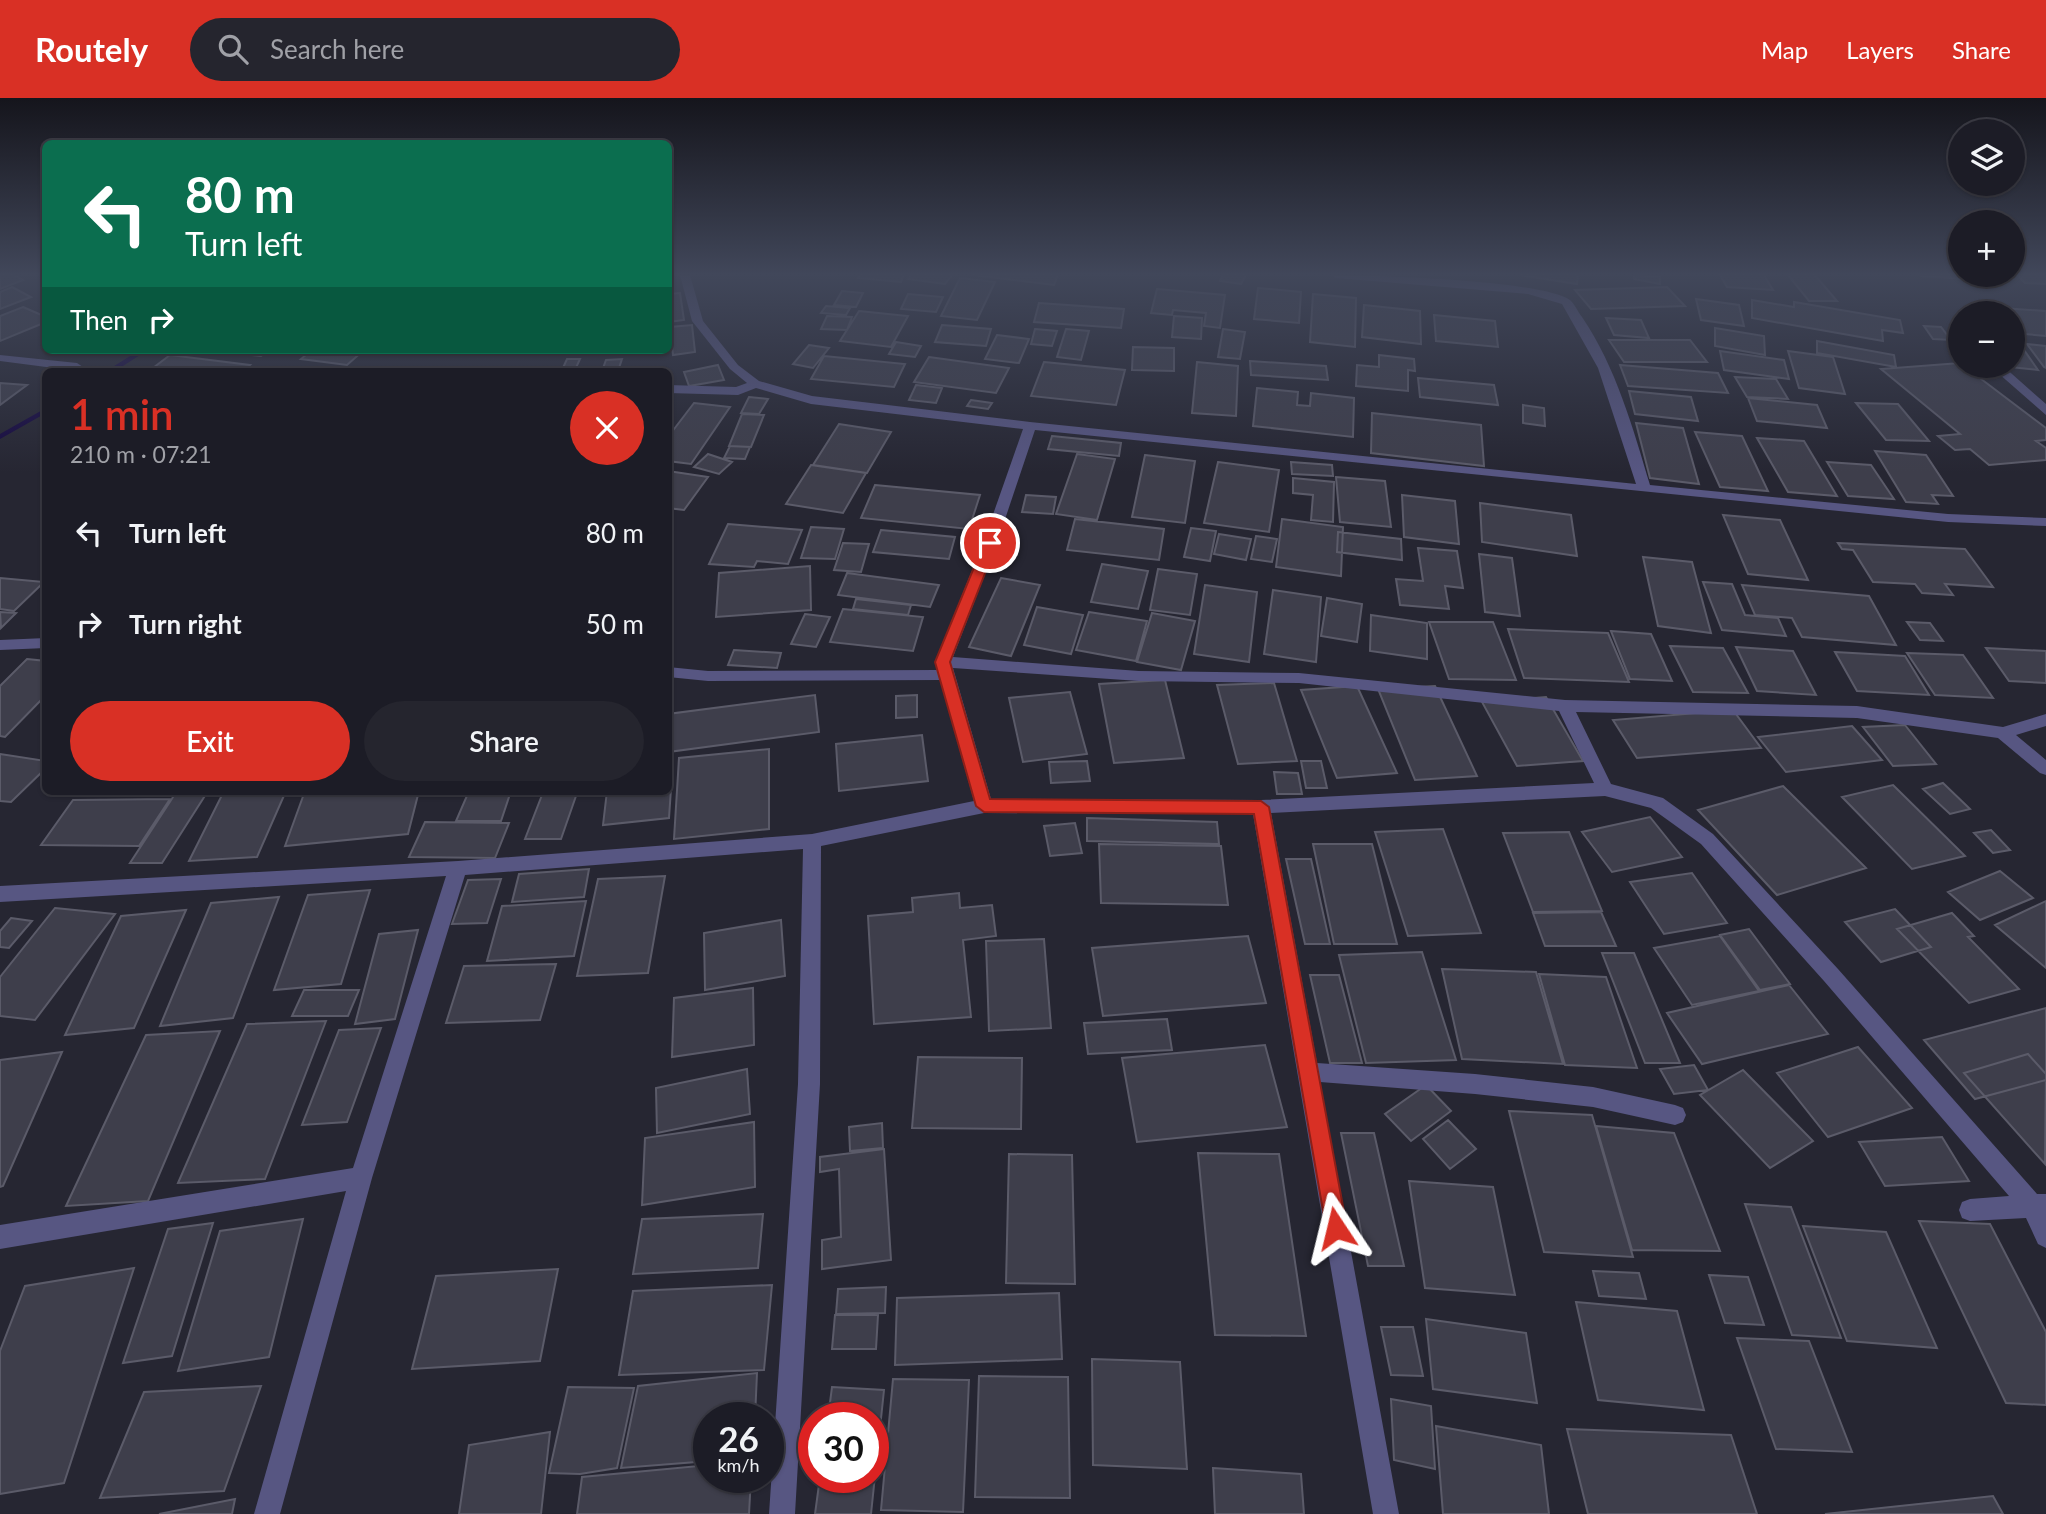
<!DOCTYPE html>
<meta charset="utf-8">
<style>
body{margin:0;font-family:Lato,sans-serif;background:#25252e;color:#f1f3f6;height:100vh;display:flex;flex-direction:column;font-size:26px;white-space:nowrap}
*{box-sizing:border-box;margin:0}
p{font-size:23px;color:#a0a1a7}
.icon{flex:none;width:38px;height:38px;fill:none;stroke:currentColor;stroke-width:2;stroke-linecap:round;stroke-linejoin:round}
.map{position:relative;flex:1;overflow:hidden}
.sheet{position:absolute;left:42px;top:270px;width:630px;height:427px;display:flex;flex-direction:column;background:#1c1c26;border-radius:10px;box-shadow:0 2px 5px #0004,0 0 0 2px #3a3a43}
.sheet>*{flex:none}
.top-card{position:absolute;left:42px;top:42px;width:630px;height:214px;border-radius:10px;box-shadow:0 2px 5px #0004,0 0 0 2px #3a3a43;background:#0b6e4f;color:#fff;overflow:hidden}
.tools{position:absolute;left:1948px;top:21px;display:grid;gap:14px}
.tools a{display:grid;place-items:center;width:77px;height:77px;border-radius:50%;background:#1c1c26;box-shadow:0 2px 5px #0004,0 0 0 2px #3a3a43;font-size:35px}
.speed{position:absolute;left:693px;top:1304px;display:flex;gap:14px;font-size:35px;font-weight:700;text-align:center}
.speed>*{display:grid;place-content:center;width:91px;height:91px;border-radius:50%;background:#1c1c26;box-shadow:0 2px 5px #0004,0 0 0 2px #3a3a43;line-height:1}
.speed small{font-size:18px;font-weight:400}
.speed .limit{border:10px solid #d22;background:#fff;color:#111}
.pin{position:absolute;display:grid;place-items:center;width:60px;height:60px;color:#fff;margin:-30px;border:4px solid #fff;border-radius:50%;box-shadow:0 2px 7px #0007}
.me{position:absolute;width:77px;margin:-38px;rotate:350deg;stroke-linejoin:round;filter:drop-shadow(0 0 5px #0008)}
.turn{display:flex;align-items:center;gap:24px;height:147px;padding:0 28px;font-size:32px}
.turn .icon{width:91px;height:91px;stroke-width:2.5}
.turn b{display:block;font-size:49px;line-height:60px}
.then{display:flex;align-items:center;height:66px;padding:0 28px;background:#0003;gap:14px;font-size:26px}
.round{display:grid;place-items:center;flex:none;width:74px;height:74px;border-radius:37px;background:#25252e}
.head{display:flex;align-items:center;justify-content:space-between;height:119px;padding:0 28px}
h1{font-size:42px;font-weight:600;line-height:52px;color:#d93025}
.button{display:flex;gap:14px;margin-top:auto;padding:14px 28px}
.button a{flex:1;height:80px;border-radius:42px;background:#d93025;color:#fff;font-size:28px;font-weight:600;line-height:80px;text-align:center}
.button a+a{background:#25252e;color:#f1f3f6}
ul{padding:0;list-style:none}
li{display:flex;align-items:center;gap:21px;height:91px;padding:0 28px}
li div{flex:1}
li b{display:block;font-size:26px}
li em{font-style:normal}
header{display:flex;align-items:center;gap:42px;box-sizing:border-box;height:98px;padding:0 35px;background:#d93025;color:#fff}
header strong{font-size:33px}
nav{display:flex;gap:38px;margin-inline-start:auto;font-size:24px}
.search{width:490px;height:63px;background:#25252e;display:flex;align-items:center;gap:18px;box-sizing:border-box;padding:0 24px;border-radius:38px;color:#a0a1a7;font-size:26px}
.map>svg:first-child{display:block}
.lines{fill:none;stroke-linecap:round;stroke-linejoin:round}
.stream{fill:#160941;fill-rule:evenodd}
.building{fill:#3e3e4b;stroke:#5b5b69;stroke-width:2}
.street{fill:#575682;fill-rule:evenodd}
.route{fill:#d93025;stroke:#8d1f18;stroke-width:2}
</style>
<header>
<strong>Routely</strong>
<div class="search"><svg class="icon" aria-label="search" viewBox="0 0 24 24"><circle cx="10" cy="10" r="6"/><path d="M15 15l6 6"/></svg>Search here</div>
<nav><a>Map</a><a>Layers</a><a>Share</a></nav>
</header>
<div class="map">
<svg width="2046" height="1416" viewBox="0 0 2046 1416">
<rect width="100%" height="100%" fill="#262632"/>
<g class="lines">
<path class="stream" d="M140,252H148L115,273H106Z
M46,310V315L0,341V336Z"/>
</g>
<path class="building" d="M0,177H14L23,182L0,191Z
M860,177H904L901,184L858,180Z
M911,177H952L945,186L908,181Z
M973,177H1058L1054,187Z
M1223,177H1246L1241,186L1220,183Z
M1520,177H1578L1577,186Z
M1634,177L1660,179V186L1634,181Z
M1720,177H1764L1773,192L1727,189Z
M1788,177H1815L1837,203H1809Z
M1920,177H1979L1984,182L1921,178Z
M2017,177H2046V186L2025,185Z
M960,180L995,184L977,222L941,218Z
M12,189L31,199L0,211V194Z
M1667,189L1685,208L1591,211L1575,192Z
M1258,190L1301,194L1299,225L1254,221Z
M1157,191L1225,197L1220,230L1204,228L1206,215L1173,212L1172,217L1151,215Z
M842,193L863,195L856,209L834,207Z
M680,195L684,222L668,224V196Z
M908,196L943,199L936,214L901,211Z
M1313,196L1356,200L1355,249L1310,244Z
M1696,201L1739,207L1744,228L1701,222Z
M1752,202L1794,209V204L1900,222L1903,235L1882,232L1883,243L1752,220Z
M1039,205L1124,211L1121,230L1034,224Z
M1364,207L1420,213L1421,246L1362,239Z
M826,208L850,210L846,217L821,215Z
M23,209L46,219V224L0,243V218Z
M2001,210L2046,213V238L2025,236L2012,223V215H2006Z
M859,213L908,218L891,249L840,243Z
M1434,217L1495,223L1498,249L1436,243Z
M827,218L852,219L847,232L821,231Z
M1174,218L1202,220L1201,241L1172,239Z
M1606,220L1641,222L1649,240L1614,237Z
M692,227L695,254L673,257L670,229Z
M942,227L991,231L986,248L935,244Z
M1924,228L1941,229L1951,242L1933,241Z
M1715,230L1764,238L1765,257L1715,248Z
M1035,231L1057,233L1052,248L1031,246Z
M1066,231L1089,233L1081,262L1057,259Z
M1223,231L1245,234L1240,261L1218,259Z
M997,237L1029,241L1019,265L985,261Z
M1609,242H1690L1707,264H1624Z
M2012,242H2017L2038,272L2000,268H2012Z
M1817,243L1894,257L1896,269L1817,255Z
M896,244L921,248L915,259L889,256Z
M2027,246L2046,248V270L2044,269Z
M809,247L829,250L813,270L793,266Z
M1133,249L1174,250V273L1132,272Z
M208,252H269L261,258Z
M312,252H364L347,267L301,261Z
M1720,253L1784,262L1789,281L1724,272Z
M1788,253L1833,259L1845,296L1799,290Z
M170,257L250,267L243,273H149Z
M1379,257L1414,261L1415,273L1408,272V293L1356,288L1357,267L1379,269Z
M824,258L905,266L894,289L811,281Z
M929,259L1009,270L996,295L914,284Z
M567,261H580L575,272H562Z
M622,261L618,273H602L606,262Z
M1250,263L1326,268L1328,282L1251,277Z
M1044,264L1125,272L1116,307L1031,298Z
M1197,264L1238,268L1236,318L1192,315Z
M1960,265L2046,330V342L2036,343L2046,350V362L1989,367L1970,351L1955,352L1938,338L1960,336L1881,271Z
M718,267L724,282L689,288L684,274Z
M1620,267L1718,275L1728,295L1628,288Z
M1735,279L1776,281L1788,301L1747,299Z
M1418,280L1494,287L1498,307L1420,299Z
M0,285L27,287L0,307Z
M916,287L942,290L936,305L909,302Z
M1257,290L1298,294L1297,307L1310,308L1311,295L1354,300L1353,339L1253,328Z
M1629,293L1691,299L1698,323L1635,316Z
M749,299L768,301L759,316L741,315Z
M1748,300L1817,307L1827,330L1757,323Z
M971,302L992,305L988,311L967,308Z
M694,305L730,309L691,366L668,363V339Z
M1856,305L1898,306L1929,343L1886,342Z
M1523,307L1544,310L1545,328L1523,325Z
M1372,315L1481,327L1484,368L1371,355Z
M742,316L764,317L751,349L729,348Z
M1636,325L1683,330L1699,386L1650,380Z
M839,326L891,334L867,375L813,367Z
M1695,334L1742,338L1768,393L1720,389Z
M1052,338L1121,345L1119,358L1048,351Z
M1757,340L1804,343L1837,398L1788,394Z
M730,348L750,349L745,361L724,360Z
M1875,353L1926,357L1953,398L1932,397L1938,406L1906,404Z
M708,356L732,364L719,376L694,369Z
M1077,356L1115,361L1097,422L1056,416Z
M1145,357L1195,363L1185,425L1132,419Z
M1218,364L1279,372L1269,434L1204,425Z
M1291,364L1332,367L1333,378L1292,376Z
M1827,364L1871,367L1894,401L1848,398Z
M811,367L866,375L843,415L786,406Z
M668,373L708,379L684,412L668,410Z
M1336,379L1385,383L1391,429L1340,424Z
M1293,380L1334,384L1333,424L1311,422L1313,397L1293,395Z
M875,387L980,397L969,431L861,420Z
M1026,397L1056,399L1053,416L1022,414Z
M1402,397L1455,403L1459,446L1404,439Z
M1480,405L1571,417L1577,458L1482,444Z
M1723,417L1780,422L1808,482L1748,476Z
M1075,421L1164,431L1159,462L1067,452Z
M1282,421L1343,429L1341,478L1276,469Z
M728,426L802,432L788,466L757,463L754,469L709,466Z
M811,429L844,431L835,461L801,460Z
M1191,430L1216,433L1210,463L1184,459Z
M881,432L955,439L949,461L873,454Z
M1338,434L1401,441L1402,462L1337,454Z
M1219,436L1251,441L1246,462L1214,456Z
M1256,438L1277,441L1272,464L1251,461Z
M843,445L869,446L861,474L834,472Z
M1838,445L1965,451L1993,489L1945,486L1953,497L1922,495L1915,486L1873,484L1853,452L1842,451Z
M1418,450L1457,453L1463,490L1445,488L1449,511L1400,507L1396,481L1423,483Z
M1479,456L1512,460L1520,518L1485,514Z
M1643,459L1692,464L1711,535L1658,528Z
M1102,466L1148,473L1138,511L1091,504Z
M810,468L811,512L716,519L719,475Z
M1158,471L1197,476L1190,517L1150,512Z
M847,475L939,487L930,509L838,497Z
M0,480L44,484L14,513L0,511Z
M1001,480L1040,487L1011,558L969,549Z
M1703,484L1732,486L1745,517L1778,520L1786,538L1722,532Z
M1205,487L1257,494L1249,564L1194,556Z
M1742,487L1869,498L1896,547L1802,539L1792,520L1755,517Z
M1273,492L1321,499L1316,564L1264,556Z
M1327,500L1362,506L1357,544L1321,538Z
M856,501L911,507L908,517L853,511Z
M1037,509L1083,517L1071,556L1024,547Z
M843,511L923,519L913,553L830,544Z
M0,514L16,515L1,530Z
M1089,514L1147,523L1136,563L1076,552Z
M1152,515L1195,523L1181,572L1137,564Z
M805,516L830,519L816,549L791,546Z
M1371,517L1427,525V561L1370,553Z
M1429,524H1493L1516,582L1449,581Z
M1907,524L1930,525L1943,543L1920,542Z
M1508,531L1608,535L1629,584L1524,580Z
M1611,533L1651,536L1672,583L1630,581Z
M1670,548L1723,550L1748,595L1693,594Z
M1736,549L1793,553L1816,597L1757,593Z
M1986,550L2046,553V585L2009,583Z
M734,552L781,555L777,570L728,567Z
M1835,554L1905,558L1929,597L1857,593Z
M1907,555L1963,557L1993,600L1935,597Z
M27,561L46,563V597L5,639L0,638V588Z
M1165,582L1184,660L1114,665L1099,586Z
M1274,585L1297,663L1238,666L1217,587Z
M1357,588L1397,675L1337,680L1301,592Z
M1435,588L1477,678L1415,682L1378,591Z
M1070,594L1087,656L1023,664L1009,600Z
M815,597L819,634L668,654V616Z
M917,597V619L896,620V598Z
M1546,599L1583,663L1517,668L1482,604Z
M1733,612L1761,650L1637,660L1613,622Z
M1905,627L1936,666L1893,668L1863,629Z
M1852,628L1882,662L1786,674L1758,639Z
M922,637L928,683L839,693L836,646Z
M769,651V731L674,741L679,660Z
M0,656L46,663V670L11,704L0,703Z
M673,661L669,720L603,727L607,693H668V662Z
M1087,663L1090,683L1051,685L1049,664Z
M1301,663H1321L1327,690H1306Z
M1274,674L1298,675L1302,696H1277Z
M1943,685L1970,711L1950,716L1923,691Z
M1893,687L1965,758L1912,771L1842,699Z
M1783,688L1866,770L1777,797L1698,712Z
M177,693H208L162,765H130Z
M224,693H286L257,759L189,763Z
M305,693H419L408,736L285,748Z
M469,693H511L501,723H456Z
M542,697L576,698L561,741H525Z
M170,701L139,748L41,747L73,702Z
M1650,719L1682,759L1612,774L1582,734Z
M1087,720L1217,724L1219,746L1087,743Z
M425,724L509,725L495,760L409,759Z
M1075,725L1082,755L1050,758L1044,728Z
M1443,731L1481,835L1408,838L1375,734Z
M1991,732L2010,752L1993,755L1974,735Z
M1569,734L1602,813L1533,814L1503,735Z
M1099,746L1221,748L1228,807L1101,805Z
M1313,746H1372L1397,846H1334Z
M1286,761H1311L1330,846H1305Z
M589,771L584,799L512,804L519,776Z
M2000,773L2033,800L1980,822L1948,794Z
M1692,775L1727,825L1664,836L1630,784Z
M665,778L648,875L577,878L598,781Z
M501,781L487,825L452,826L468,782Z
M370,792L341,886L274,892L308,797Z
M959,795L960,810L992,807L996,838L963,842L971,919L874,926L868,818L913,814L912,800Z
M279,799L233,920L160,928L211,805Z
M586,803L574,858L487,863L502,808Z
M2046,803V870L1995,827Z
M55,810L115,816L35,922L0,918V879Z
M1895,811L1931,849L1881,864L1845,824Z
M186,812L134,930L65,937L121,818Z
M1601,814L1616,848H1545L1533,815Z
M1952,815L1974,838L1968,839L2019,891L1969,905L1897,831Z
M11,820L32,823L9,850L0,849V833Z
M781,822L785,878L705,892L704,835Z
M1749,831L1790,886L1760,892L1720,837Z
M418,832L395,921L355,926L379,836Z
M1248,838L1266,905L1103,918L1092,850Z
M1720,838L1759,893L1692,907L1654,850Z
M1044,841L1051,930L989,933L986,843Z
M1422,854L1456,962L1366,965L1339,857Z
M1602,855H1634L1680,965H1645Z
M556,866L540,922L446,925L464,868Z
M1442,871L1536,874L1563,966L1462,961Z
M1539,876L1606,879L1637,970L1565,967Z
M1310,877H1339L1362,965H1330Z
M1789,887L1828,936L1702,966L1667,915Z
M753,890L754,947L672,959L674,900Z
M304,892H359L348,918H292Z
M2046,910V982L1975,1001L1924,942Z
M1167,921L1172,952L1088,956L1084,925Z
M326,923L265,1081L178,1085L247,926Z
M381,930L347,1024L302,1027L339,932Z
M220,933L148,1103L66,1108L146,937Z
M1265,947L1287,1029L1137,1044L1122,960Z
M1858,949L1912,1010L1828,1039L1777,975Z
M62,954L3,1088L0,1089V962Z
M2028,956L2046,976L2045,1066L1964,975Z
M918,959L1022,960L1021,1031L912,1030Z
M1694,967L1708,992L1674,996L1660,971Z
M747,971L750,1016L657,1035L656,990Z
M1743,972L1813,1043L1770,1070L1700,997Z
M1426,987L1451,1013L1411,1043L1385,1016Z
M1509,1013L1592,1017L1633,1159L1544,1154Z
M1448,1022L1476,1051L1450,1071L1423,1041Z
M754,1024L755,1089L642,1107L645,1040Z
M882,1025L883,1050L850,1053L849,1029Z
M1596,1028L1674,1035L1720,1153L1632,1152Z
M1341,1035H1374L1404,1168H1368Z
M1942,1039L1969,1083L1885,1088L1859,1044Z
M884,1051L891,1162L822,1171V1142L841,1139L839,1071L820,1074V1059Z
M1198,1055L1279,1056L1306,1238L1215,1237Z
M1009,1056L1072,1057L1075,1186L1006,1185Z
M1409,1083L1493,1089L1515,1197L1425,1190Z
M1745,1106L1791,1109L1841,1240L1792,1237Z
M763,1116L758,1170L633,1176L642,1121Z
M303,1121L269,1259L178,1273L220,1133Z
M1919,1123L1990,1126L2046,1234V1307L2006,1305Z
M213,1125L172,1258L123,1265L168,1131Z
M1803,1128L1886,1134L1937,1250L1847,1243Z
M134,1170L64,1385L0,1396V1253L25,1188Z
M558,1171L540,1263L412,1271L436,1178Z
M1593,1173L1639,1175L1646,1201L1599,1198Z
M1709,1177L1748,1179L1764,1227L1725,1225Z
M772,1187L764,1272L619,1277L633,1193Z
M886,1189L885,1215L836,1216L838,1191Z
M1059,1195L1062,1261L895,1267L897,1200Z
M1576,1204L1677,1213L1704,1312L1598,1302Z
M835,1217H878L876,1251H832Z
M1426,1221L1526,1235L1537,1305L1433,1291Z
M1381,1229H1413L1423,1278L1391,1277Z
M1737,1240L1809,1243L1852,1354L1776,1351Z
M1092,1261L1180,1264L1187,1371L1093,1367Z
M757,1275L755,1320H709V1363L621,1370L638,1288Z
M979,1278L1068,1279L1070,1400L975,1399Z
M893,1281L969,1282L963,1414L881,1412Z
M261,1288L224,1393L100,1400L144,1294Z
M568,1289L634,1290L617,1370L580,1376L549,1375Z
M832,1289L884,1292L871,1416H815L820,1379H873V1320H828Z
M1391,1301L1431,1308L1435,1371L1394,1362Z
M1436,1328L1541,1347L1549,1416H1443Z
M1567,1331L1731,1337L1757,1416H1588Z
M550,1334L541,1416H459L469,1347Z
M709,1367V1379H751L749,1416H577L582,1379Z
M1213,1370L1301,1376L1304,1416H1215Z
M1993,1398L2003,1416H1825Z
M235,1401L232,1416H159Z"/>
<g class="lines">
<path class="street" d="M680,177H690L703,223L738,267L759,283L812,298L1030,324L1636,386L1598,270L1562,206L1528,196L1336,180L1331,177C1372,177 1541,182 1570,202C1574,205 1578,214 1582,219C1616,269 1633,330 1650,387L1948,416L2046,420V428L1948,424L1035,332L997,445L953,559L1139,573L1299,575L1565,602L1857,608L2003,629L2046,616V628L2016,637L2046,662V677L2040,675L1998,640L1857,620L1576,614L1611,686L1663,700L1713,736L1838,871L2037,1096H2046V1150L2038,1146L2026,1120L1970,1123L1962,1120L1959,1112L1962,1104L1970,1101L2009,1098L1824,883L1701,746L1651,710L1605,698L1271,715L1317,965L1475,976L1593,989L1675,1007L1683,1010L1686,1017L1683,1024L1675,1027L1593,1009L1475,996L1320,984L1399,1416H1373L1253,716L984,715L821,748L820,986L795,1416H769L798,986L803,751L465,777L372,1080L280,1416H254L346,1093L0,1151V1127L353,1070L446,778L0,804V788L458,763L812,736L974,703L940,582L708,583L668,579V569L708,573L937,572L935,564L983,445L1023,331L811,306L756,290L738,297L668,295V287L736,289L747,285L730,271L692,223ZM953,570L1139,583L1299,585L1559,613L1594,685L1261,702L991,701Z
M0,257L77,265L83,269L77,273L0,263Z
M1990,268H2003L2046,306V317Z
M46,540V550L0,552V542Z"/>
</g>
<linearGradient id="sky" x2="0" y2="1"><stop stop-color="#15151c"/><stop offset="0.47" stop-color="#41475a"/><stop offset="1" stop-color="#41475a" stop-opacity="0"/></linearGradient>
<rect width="2046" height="375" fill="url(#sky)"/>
<path class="route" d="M990,441L997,445L950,564L990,701L1261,703L1269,709L1347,1130L1344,1138L1336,1141L1329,1138L1326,1130L1254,716L984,714L976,708L935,564L984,445Z"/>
</svg>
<div class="tools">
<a><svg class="icon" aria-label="layers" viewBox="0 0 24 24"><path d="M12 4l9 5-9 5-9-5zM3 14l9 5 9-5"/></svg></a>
<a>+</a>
<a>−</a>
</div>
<div class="speed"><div>26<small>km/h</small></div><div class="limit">30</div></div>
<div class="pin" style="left:990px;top:445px;background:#d93025"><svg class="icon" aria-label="arrive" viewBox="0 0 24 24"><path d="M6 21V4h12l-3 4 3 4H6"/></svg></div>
<svg class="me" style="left:1336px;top:1130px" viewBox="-20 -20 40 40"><path d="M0-17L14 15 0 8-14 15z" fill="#d93025" stroke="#fff" stroke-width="4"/></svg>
<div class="top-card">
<div class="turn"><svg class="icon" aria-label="left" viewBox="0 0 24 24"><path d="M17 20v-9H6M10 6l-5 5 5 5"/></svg><div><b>80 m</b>Turn left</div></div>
<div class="then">Then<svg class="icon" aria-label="right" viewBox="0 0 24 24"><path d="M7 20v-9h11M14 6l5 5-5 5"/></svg></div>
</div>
<section class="sheet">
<div class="head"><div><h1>1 min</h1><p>210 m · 07:21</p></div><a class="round" style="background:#d93025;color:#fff"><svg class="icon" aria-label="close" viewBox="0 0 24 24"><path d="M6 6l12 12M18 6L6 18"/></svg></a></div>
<ul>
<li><svg class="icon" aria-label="left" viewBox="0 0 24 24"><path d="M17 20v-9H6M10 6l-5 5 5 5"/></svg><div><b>Turn left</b></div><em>80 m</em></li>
<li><svg class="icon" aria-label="right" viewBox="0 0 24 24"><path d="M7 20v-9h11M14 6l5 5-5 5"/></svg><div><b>Turn right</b></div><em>50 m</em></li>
</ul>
<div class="button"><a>Exit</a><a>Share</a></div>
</section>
</div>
